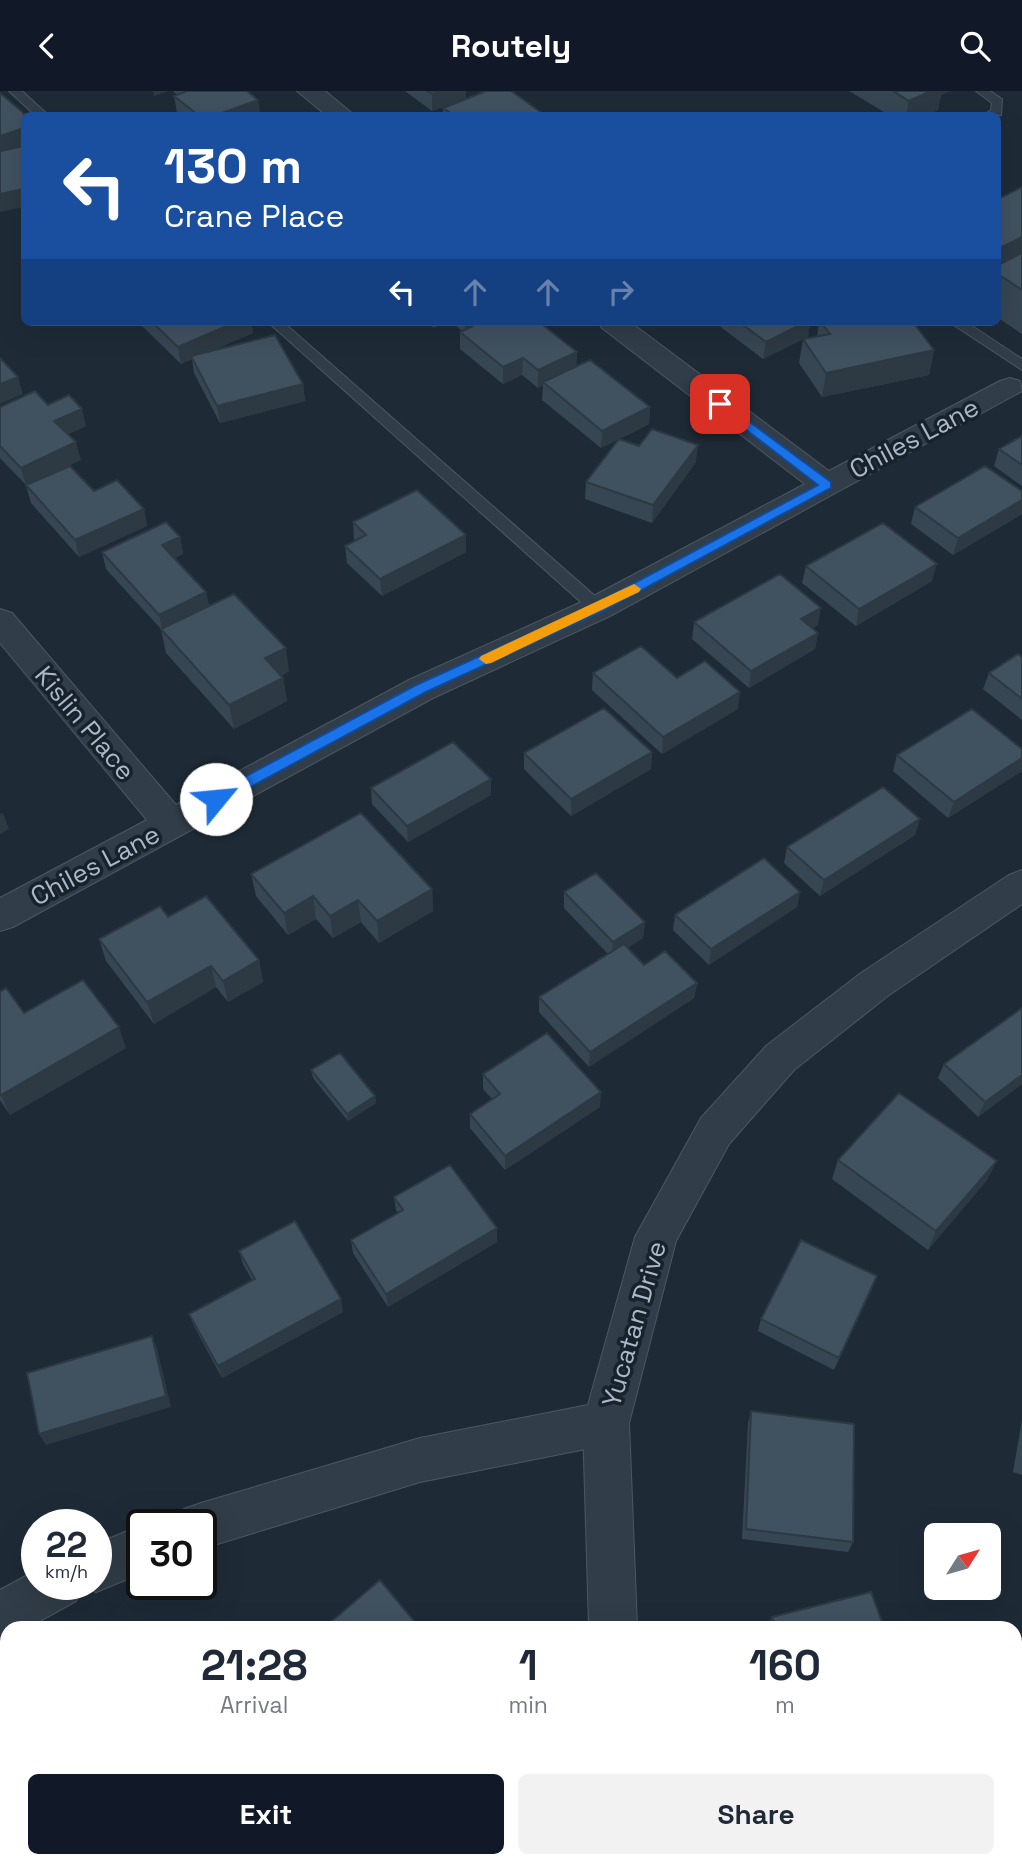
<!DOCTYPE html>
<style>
body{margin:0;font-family:"Space Grotesk",sans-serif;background:#f2f2f3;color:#1f2937;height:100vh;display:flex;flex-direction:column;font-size:26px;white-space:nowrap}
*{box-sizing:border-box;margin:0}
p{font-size:23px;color:#747a83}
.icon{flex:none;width:38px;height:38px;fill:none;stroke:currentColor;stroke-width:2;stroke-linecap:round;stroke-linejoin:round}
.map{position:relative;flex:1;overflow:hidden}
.sheet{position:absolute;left:0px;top:1530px;width:1022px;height:247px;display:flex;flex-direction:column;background:#fff;border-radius:21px 21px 0 0;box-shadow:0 7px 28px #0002}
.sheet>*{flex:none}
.banner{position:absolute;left:21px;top:21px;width:980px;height:214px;border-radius:10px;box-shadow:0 7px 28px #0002;background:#1a4fa0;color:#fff;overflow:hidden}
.needle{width:46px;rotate:53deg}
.fabs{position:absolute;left:924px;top:1432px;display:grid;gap:14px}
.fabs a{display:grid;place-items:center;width:77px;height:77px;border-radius:10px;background:#fff;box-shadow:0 7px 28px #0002;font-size:35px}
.speed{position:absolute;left:21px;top:1418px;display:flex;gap:14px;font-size:35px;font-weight:700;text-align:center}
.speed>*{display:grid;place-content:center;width:91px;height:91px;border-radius:50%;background:#fff;box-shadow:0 7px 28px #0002;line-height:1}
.speed small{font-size:18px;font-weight:400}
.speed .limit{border:4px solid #111;border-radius:10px;background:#fff;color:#111}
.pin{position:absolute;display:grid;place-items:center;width:60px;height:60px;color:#fff;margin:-30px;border-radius:14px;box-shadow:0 4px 10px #0006}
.me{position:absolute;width:77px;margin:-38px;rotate:62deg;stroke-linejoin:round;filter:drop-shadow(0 0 5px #0008)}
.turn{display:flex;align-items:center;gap:24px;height:147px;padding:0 28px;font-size:32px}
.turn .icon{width:91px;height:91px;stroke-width:2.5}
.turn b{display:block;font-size:49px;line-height:60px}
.lanes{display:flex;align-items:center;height:66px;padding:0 28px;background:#0003;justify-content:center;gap:35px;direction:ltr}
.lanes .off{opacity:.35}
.eta{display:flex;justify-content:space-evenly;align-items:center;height:119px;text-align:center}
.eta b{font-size:42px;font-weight:800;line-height:49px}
.action{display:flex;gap:14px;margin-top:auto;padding:14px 28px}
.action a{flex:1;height:80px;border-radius:10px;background:#111827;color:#fff;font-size:28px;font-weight:800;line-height:80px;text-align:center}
.action a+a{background:#f2f2f3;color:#1f2937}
header{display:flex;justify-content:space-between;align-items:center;height:91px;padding:0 28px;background:#111827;color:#fff;font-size:32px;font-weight:800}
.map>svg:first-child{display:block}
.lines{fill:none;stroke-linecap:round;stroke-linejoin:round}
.service-casing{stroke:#4c5863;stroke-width:2}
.minor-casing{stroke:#4c5863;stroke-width:2}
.tertiary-casing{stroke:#4c5863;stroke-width:2}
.service{fill:#313d48;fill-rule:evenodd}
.minor{fill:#313d48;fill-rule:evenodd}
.tertiary{fill:#313d48;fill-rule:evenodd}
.wall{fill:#374653}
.shaded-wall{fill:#2d3943}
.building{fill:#405160;stroke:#2d3943;stroke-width:2}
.route{fill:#1a73e8;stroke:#114b97;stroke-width:2}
.slow{fill:#f59e0b}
.labels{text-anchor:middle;stroke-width:7;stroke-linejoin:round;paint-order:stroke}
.street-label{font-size:26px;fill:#abb8c5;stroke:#17222c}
</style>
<header><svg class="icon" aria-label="back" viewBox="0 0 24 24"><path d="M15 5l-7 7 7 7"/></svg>Routely<svg class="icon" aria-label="search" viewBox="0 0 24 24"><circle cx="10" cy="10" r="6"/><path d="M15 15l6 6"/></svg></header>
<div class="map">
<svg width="1022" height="1775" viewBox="0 0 1022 1775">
<rect width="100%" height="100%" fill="#1e2b37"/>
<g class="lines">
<g class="service-casing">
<path id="service" d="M9,0H22L48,24H35Z
M976,0H990L1002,8L1001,24H984L991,19L992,12Z
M268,231H283L604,513L606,517L604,521H592Z
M949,231H966L1022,268V279Z"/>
</g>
<g class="minor-casing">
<path id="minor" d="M297,0H325L354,24H326Z
M598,231H630L829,380L1000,290L1010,287L1020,290L1022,300L610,525L433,607L13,836L0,840V807L147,729L0,552V518L12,522L176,714L409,589L586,509L805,393L602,237Z
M606,1310L622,1317L629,1332L637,1536H589L583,1332L590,1317Z
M665,1769H717L719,1775H667Z"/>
</g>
<g class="tertiary-casing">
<path id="tertiary" d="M1022,779V813L889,904L794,979L729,1053L676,1150L629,1332L622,1347L606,1354L420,1391L201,1458V1433H178L184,1418L201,1412L420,1347L588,1314L635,1146L701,1027L766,955L861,882L1009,784Z
M142,1434V1482L96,1501L82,1495L76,1510L29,1536H7V1547L0,1550V1499L37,1479V1493H96V1453Z"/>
</g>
<use href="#service" class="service"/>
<use href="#minor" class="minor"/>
<use href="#tertiary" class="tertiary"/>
</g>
<path class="wall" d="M173,0H247L258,9L260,24H180L177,22L174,5L177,4Z
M405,0H466V7L432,20Z
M849,0H950L941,4L938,19L925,24H889Z
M443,17L545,24H443Z
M1022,96V243L998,227V108Z
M139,231H251L253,242L211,260L303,293L305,310L220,332L194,282L192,268L181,273L140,233Z
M426,231H448L434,237Z
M451,231H539L577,261L576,275L650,316L649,333L620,348L696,371L652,432L585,408L586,391L619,348L601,357L542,309L543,294L538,297L522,284L503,293L460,258V241L462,240Z
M714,231H810L808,246L804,248L817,245L819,231H913L934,259L929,284L822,306L799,272L803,248L763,268Z
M48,314L86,335L68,343L81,369L26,394L0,367V316Z
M1022,345V395L994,375L999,358Z
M26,394L94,400L144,418L147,435L79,466L31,412Z
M1022,400V423L953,464L911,433L915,416Z
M353,431L466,461L382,505L347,472L345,455L356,450L354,448Z
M180,446L183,463L175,467L206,501L209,515L289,580L281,585L283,587L287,610L234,638L166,562L161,538L106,478L102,461Z
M806,475L932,490L856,535L802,492Z
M694,531L818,534L812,537L818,542L815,558L749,597L692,548Z
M1022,566V629L983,598L989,582Z
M593,582L677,587L738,618L662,663L592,599Z
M1022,658V680L948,727L893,680L897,664Z
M652,661L651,678L571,725L524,678V662Z
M491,688V704L408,751L372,713L371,697Z
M920,728L915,744L820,805L784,772L787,756Z
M251,783L432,798L433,820L379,852L361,831L333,847L316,828L288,844L256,805Z
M564,801L645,831L643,847L627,857L644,874L697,892L694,907L589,976L539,921V906L608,863L564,817Z
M800,801L797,816L709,874L673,839L675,824Z
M168,826L259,869L263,891L228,911L216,896L154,933L106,870L99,848Z
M0,901L24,922L126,957L10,1024L0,1009Z
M944,973L1022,993L978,1026L938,987Z
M311,979L375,1005L376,1012L348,1030L313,987Z
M483,983L600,1016L505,1079L470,1037V1023L492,1008L483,998Z
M838,1069L987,1089L928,1159L832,1088Z
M394,1106L497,1151L388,1216L353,1162L351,1149L398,1122L396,1119Z
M239,1160L343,1221L222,1287L194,1235L189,1223L252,1189L243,1173Z
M872,1198L834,1279L758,1240L761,1228Z
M751,1320L853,1451L848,1461L742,1448L748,1332Z
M1022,1329V1384L1013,1381Z
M772,1526L884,1536H768V1535Z
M871,1769H991L995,1775H868L867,1774Z"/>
<path class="shaded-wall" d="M153,0H169L154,5Z
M440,0H466V7L432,20V3Z
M928,0H950L941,4L938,19L925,24H906L909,10Z
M258,9L260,24H216Z
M24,37V55L0,64V45Z
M24,98V116L0,121V103Z
M1022,146V179L998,183V158Z
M236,231H251L253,242L193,268L191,265L192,268L181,273L178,256Z
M433,231H448L434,237Z
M465,231H491L465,243Z
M806,231H810L808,246L763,268L766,251Z
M934,259L929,284L822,306L826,282Z
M577,261L576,278L543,291V294L538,297V279Z
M523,267L522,284L503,293V276Z
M18,286L23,303L0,313V293Z
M303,293L305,310L220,332L217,315Z
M650,316L649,333L601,357L602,340Z
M82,318L86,335L59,347L54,330Z
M76,351L81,369L26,394L21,377Z
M698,354L696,371L652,432L653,414Z
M1022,409V423L953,464L958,447Z
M144,418L147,435L79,466L75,449Z
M466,444V461L382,505L380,488Z
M180,446L183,463L166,471L162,454Z
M937,473L932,490L856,535L859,518Z
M206,501L210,518L163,541L159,524Z
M821,517L818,534L798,545L801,528Z
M818,542L815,558L749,597L751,580Z
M286,557L289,580L269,591L265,567Z
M283,587L287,610L234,638L229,614Z
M740,601L738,618L662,663L663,646Z
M652,661L651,678L571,725V708Z
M1022,667V680L948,727L954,711Z
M491,688V704L408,751L407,735Z
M3,722L9,738L0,743V723Z
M920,728L915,744L820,805L824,789Z
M432,798L433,820L379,852L377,830Z
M800,801L797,816L709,874L711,858Z
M313,805L316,828L288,844L284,822Z
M358,809L361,831L333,847L330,825Z
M645,831L643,847L612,867L613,851Z
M259,869L263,891L228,911L223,890Z
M211,875L216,896L154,933L147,911Z
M697,892L694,907L589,976L590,961Z
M119,936L126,957L10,1024L1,1004Z
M1022,984V993L978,1026L985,1011Z
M601,1001L600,1016L505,1079V1065Z
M375,1005L376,1012L348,1030L347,1023Z
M997,1070L987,1089L928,1159L936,1140Z
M497,1137V1151L388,1216L386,1203Z
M877,1185L872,1198L834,1279L839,1267Z
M341,1208L343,1221L222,1287L218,1275Z
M152,1245L157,1257L171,1316L46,1354L39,1343Z
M35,1769H50L43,1775H27Z"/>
<path class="building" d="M187,0H247L258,9L216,24H198L174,5Z
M427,0H440L432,3Z
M486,0H511L545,24H454L443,17Z
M893,0H931L909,10Z
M0,2L26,24H24V37L0,45Z
M24,55V98L0,103V60Z
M1022,96V146L998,158V108Z
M1022,162V199L998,183V174Z
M152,231H236L178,256Z
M481,231H539L577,261L538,279L523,267L503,276L460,241Z
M739,231H806L766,251Z
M821,231H913L934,259L826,282L803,248L830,243Z
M275,244L303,293L217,315L191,265Z
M0,267L18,286L0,293Z
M590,269L650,316L602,340L543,291Z
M35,300L48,314L69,304L82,318L54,330L76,351L21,377L0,355V316Z
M652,338L698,354L653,414L586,391L619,348L639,355Z
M1022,345V374L999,358Z
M70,375L94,400L117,389L144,418L75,449L26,394Z
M985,375L1022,400V409L958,447L915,416Z
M417,399L466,444L380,488L345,455L366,444L353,431Z
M166,431L180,446L162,454L206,501L159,524L102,461Z
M883,432L937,473L859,518L806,475Z
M780,483L821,517L801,528L818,542L751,580L694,531Z
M234,503L286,557L265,567L283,587L229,614L161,538Z
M641,555L677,587L705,570L740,601L663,646L593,582Z
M1018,563L1022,566V608L989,582Z
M604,617L652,661L571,708L524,662Z
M972,618L1022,658V667L954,711L897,664Z
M453,651L491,688L407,735L371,697Z
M883,696L920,728L824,789L787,756Z
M361,722L432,798L377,830L358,809L330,825L313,805L284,822L251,783Z
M764,767L800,801L711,858L675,824Z
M596,782L645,831L613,851L564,801Z
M206,805L259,869L223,890L211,875L147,911L99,848L160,815L168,826Z
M624,853L644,874L665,860L697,892L590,961L539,906Z
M83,889L119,936L1,1004L0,1003V901L6,897L24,922Z
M1022,917V984L985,1011L944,973Z
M547,942L601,1001L505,1065L470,1023L500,1003L483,983Z
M340,962L375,1005L347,1023L311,979Z
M899,1002L997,1070L936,1140L838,1069Z
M450,1074L497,1137L386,1203L351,1149L403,1119L394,1106Z
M295,1130L341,1208L218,1275L189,1223L255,1188L239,1160Z
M801,1149L877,1185L839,1267L761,1228Z
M152,1245L166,1305L39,1343L27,1282Z
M751,1320L854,1333L853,1451L746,1438Z
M380,1489L419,1536H325Z
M871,1501L884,1536H776L772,1526Z
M7,1692V1769H35L27,1775H0V1697Z
M446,1769H508L511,1775H447L448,1774Z
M874,1769H991L995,1775H878Z"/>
<path class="route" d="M720,309L831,391V397L603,520L426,601L221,712H211L209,708L211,704L416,594L593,514L818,394L715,315V310Z"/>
<path class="slow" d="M634,493L641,498L639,501L491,572L486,573L479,568L481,565Z"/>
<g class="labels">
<g class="street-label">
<text transform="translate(914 347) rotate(-28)" y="9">Chiles Lane</text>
<text transform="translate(85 632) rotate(50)" y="9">Kislin Place</text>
<text transform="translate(95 774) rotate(-28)" y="9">Chiles Lane</text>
<text transform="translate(634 1233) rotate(-74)" y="9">Yucatan Drive</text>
</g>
</g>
</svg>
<div class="fabs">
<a><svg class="needle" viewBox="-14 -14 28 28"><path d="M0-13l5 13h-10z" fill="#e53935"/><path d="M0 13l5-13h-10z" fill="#747a83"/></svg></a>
</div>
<div class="speed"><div>22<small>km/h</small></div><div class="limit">30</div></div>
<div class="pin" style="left:720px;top:313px;background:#d93025"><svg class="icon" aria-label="arrive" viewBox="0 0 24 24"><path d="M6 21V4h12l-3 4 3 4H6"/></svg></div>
<svg class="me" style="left:216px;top:708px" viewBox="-20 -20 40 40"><circle r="19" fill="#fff"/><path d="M0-13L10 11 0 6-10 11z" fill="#1a73e8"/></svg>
<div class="banner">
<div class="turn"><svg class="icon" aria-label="left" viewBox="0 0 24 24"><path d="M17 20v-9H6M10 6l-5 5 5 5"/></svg><div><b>130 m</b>Crane Place</div></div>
<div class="lanes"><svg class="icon" aria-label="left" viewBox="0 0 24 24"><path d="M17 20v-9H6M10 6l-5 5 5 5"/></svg><svg class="icon off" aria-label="ahead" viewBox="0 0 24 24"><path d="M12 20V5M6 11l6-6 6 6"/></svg><svg class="icon off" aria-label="ahead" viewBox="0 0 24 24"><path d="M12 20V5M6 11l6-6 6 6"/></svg><svg class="icon off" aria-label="right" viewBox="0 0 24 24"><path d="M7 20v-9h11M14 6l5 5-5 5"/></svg></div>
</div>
<section class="sheet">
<div class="eta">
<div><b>21:28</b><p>Arrival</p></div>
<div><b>1</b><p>min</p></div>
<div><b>160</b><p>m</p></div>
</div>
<div class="action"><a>Exit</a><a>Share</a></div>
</section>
</div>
